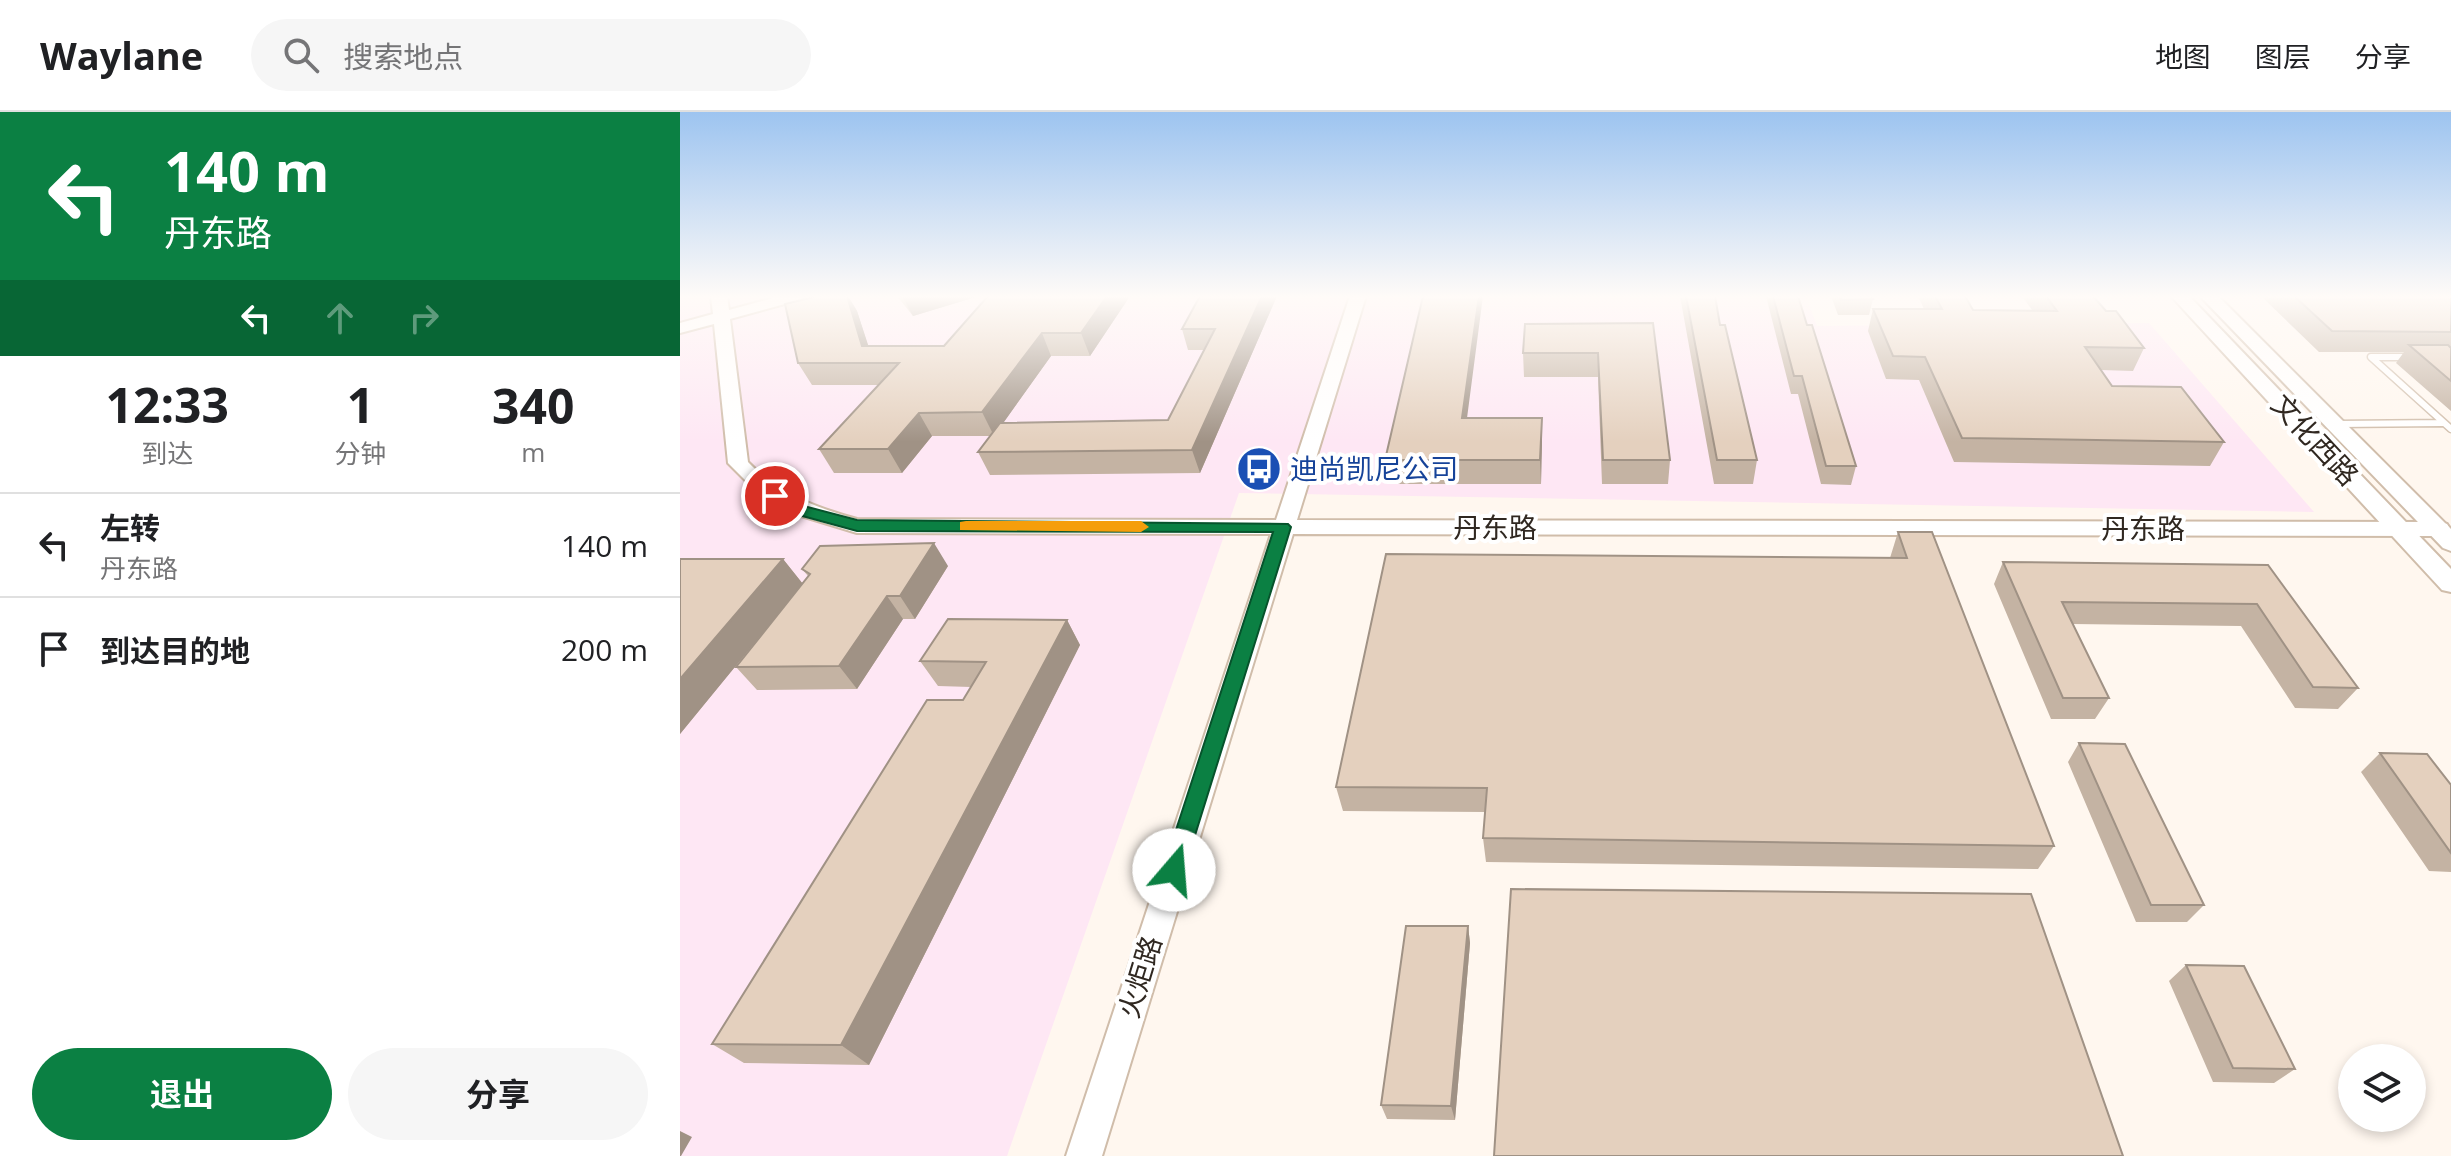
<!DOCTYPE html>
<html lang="zh">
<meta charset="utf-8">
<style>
body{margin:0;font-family:"Open Sans","Noto Sans SC",sans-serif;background:#f6f6f6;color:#202124;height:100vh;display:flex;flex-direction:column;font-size:30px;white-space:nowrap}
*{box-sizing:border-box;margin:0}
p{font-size:26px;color:#757577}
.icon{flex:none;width:44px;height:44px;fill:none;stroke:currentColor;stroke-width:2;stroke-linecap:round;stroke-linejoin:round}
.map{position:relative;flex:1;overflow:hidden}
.drawer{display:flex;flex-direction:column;background:#fff;width:680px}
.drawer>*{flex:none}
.top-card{background:#0b8043;color:#fff;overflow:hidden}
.controls{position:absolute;left:1658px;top:932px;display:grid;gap:16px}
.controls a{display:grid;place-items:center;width:88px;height:88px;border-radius:50%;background:#fff;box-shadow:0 4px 12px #0003;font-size:40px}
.pin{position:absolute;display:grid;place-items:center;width:68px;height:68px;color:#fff;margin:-34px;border:4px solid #fff;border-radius:50%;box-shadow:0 2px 8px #0007}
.me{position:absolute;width:88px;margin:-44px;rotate:18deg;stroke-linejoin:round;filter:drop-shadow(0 0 6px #0008)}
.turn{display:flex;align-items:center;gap:28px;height:168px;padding:0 32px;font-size:36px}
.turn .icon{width:104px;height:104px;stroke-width:2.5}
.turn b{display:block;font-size:56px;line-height:68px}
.lanes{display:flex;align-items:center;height:76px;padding:0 32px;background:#0003;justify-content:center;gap:40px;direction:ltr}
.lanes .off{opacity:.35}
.eta{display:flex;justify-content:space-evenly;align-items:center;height:136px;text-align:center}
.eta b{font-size:48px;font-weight:700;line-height:56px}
.primary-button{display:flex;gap:16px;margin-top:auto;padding:16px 32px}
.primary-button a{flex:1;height:92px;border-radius:48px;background:#0b8043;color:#fff;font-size:32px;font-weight:700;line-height:92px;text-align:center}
.primary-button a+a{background:#f6f6f6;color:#202124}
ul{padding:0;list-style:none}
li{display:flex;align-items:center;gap:24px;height:104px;padding:0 32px;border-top:2px solid #e0e0e0}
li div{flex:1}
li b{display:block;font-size:30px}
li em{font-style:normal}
header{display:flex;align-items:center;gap:48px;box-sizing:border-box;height:112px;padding:0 40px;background:#fff;border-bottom:2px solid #e0e0e0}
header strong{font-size:38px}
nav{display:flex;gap:44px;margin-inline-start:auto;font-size:28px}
.search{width:560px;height:72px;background:#f6f6f6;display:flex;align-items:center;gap:20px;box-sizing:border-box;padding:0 28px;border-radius:44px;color:#757577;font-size:30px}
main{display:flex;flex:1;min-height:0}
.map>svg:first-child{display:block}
.industrial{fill:#fee7f4}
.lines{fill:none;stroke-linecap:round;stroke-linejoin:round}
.service-casing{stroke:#d0bdaa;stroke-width:9}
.secondary-casing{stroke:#d0bdaa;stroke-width:4}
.primary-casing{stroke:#d0bdaa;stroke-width:4}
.service{stroke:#fff;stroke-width:6}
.secondary{fill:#fff;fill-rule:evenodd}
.primary{fill:#fff;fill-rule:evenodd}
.wall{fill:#c4b3a3}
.shaded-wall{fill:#a09285}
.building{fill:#e4d0be;stroke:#a09285;stroke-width:2}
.route{fill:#0b8043;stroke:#07532c;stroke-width:2}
.slow{fill:#f59e0b}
.labels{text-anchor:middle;stroke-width:8;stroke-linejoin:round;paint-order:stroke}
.street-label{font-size:28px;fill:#302821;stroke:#fff}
.transit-label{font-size:28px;fill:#164399;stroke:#fff;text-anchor:start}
</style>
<header>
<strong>Waylane</strong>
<div class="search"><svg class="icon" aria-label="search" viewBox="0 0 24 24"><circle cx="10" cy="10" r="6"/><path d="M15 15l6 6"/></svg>搜索地点</div>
<nav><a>地图</a><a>图层</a><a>分享</a></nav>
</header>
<main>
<section class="drawer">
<div class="top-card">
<div class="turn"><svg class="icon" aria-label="left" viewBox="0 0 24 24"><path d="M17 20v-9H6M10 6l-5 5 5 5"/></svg><div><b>140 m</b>丹东路</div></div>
<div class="lanes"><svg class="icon" aria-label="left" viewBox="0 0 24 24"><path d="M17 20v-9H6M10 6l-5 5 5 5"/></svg><svg class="icon off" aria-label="ahead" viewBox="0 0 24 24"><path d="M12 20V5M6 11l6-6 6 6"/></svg><svg class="icon off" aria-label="right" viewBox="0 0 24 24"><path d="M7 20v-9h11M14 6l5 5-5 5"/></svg></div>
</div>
<div class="eta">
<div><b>12:33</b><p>到达</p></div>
<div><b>1</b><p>分钟</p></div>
<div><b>340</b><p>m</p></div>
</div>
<ul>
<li><svg class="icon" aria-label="left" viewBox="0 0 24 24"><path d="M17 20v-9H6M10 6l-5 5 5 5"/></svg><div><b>左转</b><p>丹东路</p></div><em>140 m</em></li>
<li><svg class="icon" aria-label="arrive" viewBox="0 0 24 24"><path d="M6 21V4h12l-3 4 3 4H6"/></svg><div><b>到达目的地</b></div><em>200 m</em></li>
</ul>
<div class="primary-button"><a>退出</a><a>分享</a></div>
</section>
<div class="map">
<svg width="1771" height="1044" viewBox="0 0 1771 1044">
<rect width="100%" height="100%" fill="#fff7ef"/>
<path class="industrial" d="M0,184H1126L1137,214L1469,211L1634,400L559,381L327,1044H0Z"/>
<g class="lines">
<g class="service-casing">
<path id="service" d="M1731,245H1691L1771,317
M1657,312L1763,311"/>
</g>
<g class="secondary-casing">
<path id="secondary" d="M31,184H47L49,198L100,184H125L123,187L50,207L68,350C99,382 134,395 177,407L596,408L670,184H686L617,408L1759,410L1767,412L1770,417L1767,422L1759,424L613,422L422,1044H386L591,422L177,421L118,403L78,381L48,351L34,212L0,221V211L33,202Z"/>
</g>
<g class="primary-casing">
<path id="primary" d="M1491,184H1509L1771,457V480L1762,478Z
M1520,184H1538L1771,417V439L1763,436Z"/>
</g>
<use href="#service" class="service"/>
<use href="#secondary" class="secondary"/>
<use href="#primary" class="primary"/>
</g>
<path class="wall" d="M138,184H168L177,199L188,234H264L308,184H450L410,244H371L323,311L488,308L524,238H508L502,217L520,184H597L520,361L310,363L298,340L310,324H252L222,361H154L139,337L198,273H132L118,251Z
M217,184H299L233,204Z
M1000,184H1035L1040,213L1077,348L1073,372H1034Z
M1086,184H1118L1127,213L1176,354L1171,373L1141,372L1118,282H1111Z
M1151,184H1191L1193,187L1189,203H1158Z
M1238,184H1285L1293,198H1352L1342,184H1413L1426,199L1464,236L1453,259L1421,258L1432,274L1544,330L1530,354L1274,350L1239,268L1206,267L1188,219L1193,197H1244Z
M1581,184H1771V299L1716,251L1724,240H1639Z
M973,211L990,348L988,372H922L918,265H844L843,241Z
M787,306H862L861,372H709L705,348Z
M1218,420L1374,734L1358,757L806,750L803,726L805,700L663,699L656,675L1210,446Z
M6,447H103L122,471L128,464L122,457L268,454L235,507H223L177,577L77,578L56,555L98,502L0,622Z
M1323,450L1588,453L1678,576L1658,597L1615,596L1561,514L1392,512L1429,586L1415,607H1371L1314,472Z
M387,508L400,533L189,953L64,951L32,932L283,588L291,575L258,574L240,549Z
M1399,631L1524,793L1507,810H1456L1388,650Z
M1700,641L1771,673V760L1749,759L1681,660Z
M788,814L790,831L775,1008L707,1007L701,993Z
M1506,853L1615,957L1594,971L1533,970L1489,869Z"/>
<path class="shaded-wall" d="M167,184H168L177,199L194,251L182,234Z
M222,184H299L233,204Z
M427,184H450L410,244L401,221Z
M582,184H597L520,361L512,338Z
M799,184H803L784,329L782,306Z
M362,221L371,244L314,324L302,300Z
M239,301L252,324L222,361L208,337Z
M862,306V329L861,372L860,348Z
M254,431L268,454L235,507L220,484Z
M103,447L123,472L0,622V567Z
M207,484L223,507L177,577L159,554Z
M387,508L400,533L189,953L161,933Z
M788,814L790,831L775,1008L771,994Z
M0,1019L12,1025L1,1044H0Z"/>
<path class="building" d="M138,184H167L182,234H264L308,184H427L401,221H362L302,300L239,301L208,337H139L219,251H118L105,192Z
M520,184H582L512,338L298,340L320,311L488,308L535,217H502Z
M743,184H799L782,306H862L860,348H705Z
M1006,184H1035L1040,213H1045L1077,348H1037Z
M1093,184H1118L1127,213H1132L1176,354H1146L1122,264H1114Z
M1160,184H1191L1193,187L1161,188Z
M1255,184H1285L1293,198L1377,199L1366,184H1413L1426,199H1436L1464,236L1405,235L1432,274L1501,275L1544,330L1282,326L1245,245L1213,244L1193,197H1262Z
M1614,184H1771V220L1652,219Z
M973,211L990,348H923L918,241H843L845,212Z
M1729,233H1768L1771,236V269Z
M1218,420H1252L1374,734L803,726L807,676L656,675L706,442L1227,446Z
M254,431L220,484H207L159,554L56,555L130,462L122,457L140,434Z
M0,447H103L0,567Z
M1323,450L1588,453L1678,576L1633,575L1577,492L1382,490L1429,586H1383Z
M268,507L387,508L161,933L32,932L247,588H283L306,550L240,549Z
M1399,631L1445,632L1524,793H1471Z
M1700,641L1747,642L1771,673V741Z
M831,777L1351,782L1443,1044H814Z
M726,814H788L771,994L701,993Z
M1506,853L1564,854L1615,957L1553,956Z"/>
<linearGradient id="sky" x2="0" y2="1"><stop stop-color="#9dc4f0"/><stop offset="0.56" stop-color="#fffbf8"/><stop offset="1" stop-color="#fffbf8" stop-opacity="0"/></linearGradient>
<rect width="1771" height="330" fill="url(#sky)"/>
<path class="route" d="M95,379L120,393L177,408L608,412L611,415L502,765L494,768L486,765L483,758L593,420L177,419L108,400L87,384Z"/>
<path class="slow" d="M286,409H461L469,415L461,420L280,418V410Z"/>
<defs>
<g id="bus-disc" transform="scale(2.3)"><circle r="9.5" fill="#1a4fb4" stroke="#fff"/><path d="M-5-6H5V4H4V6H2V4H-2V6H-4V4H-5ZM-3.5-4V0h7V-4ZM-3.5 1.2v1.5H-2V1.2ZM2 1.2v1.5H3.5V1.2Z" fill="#fff"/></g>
</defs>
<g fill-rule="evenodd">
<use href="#bus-disc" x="579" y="357"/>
</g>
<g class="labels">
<g class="street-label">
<text transform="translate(1635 328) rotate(47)" y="10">文化西路</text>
<text x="815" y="426">丹东路</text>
<text x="1463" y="427">丹东路</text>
<text transform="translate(460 865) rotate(-73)" y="10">火炬路</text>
</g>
<g class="transit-label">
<text x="610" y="367">迪尚凯尼公司</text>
</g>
</g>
</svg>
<div class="controls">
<a><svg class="icon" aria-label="layers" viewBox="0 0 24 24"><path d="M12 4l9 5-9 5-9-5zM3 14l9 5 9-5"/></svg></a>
</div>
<div class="pin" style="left:95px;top:384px;background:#d93025"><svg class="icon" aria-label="arrive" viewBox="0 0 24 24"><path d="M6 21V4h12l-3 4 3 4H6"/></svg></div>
<svg class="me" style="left:494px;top:758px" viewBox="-20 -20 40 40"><circle r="19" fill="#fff"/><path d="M0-13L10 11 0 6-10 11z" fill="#0b8043"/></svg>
</div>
</main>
